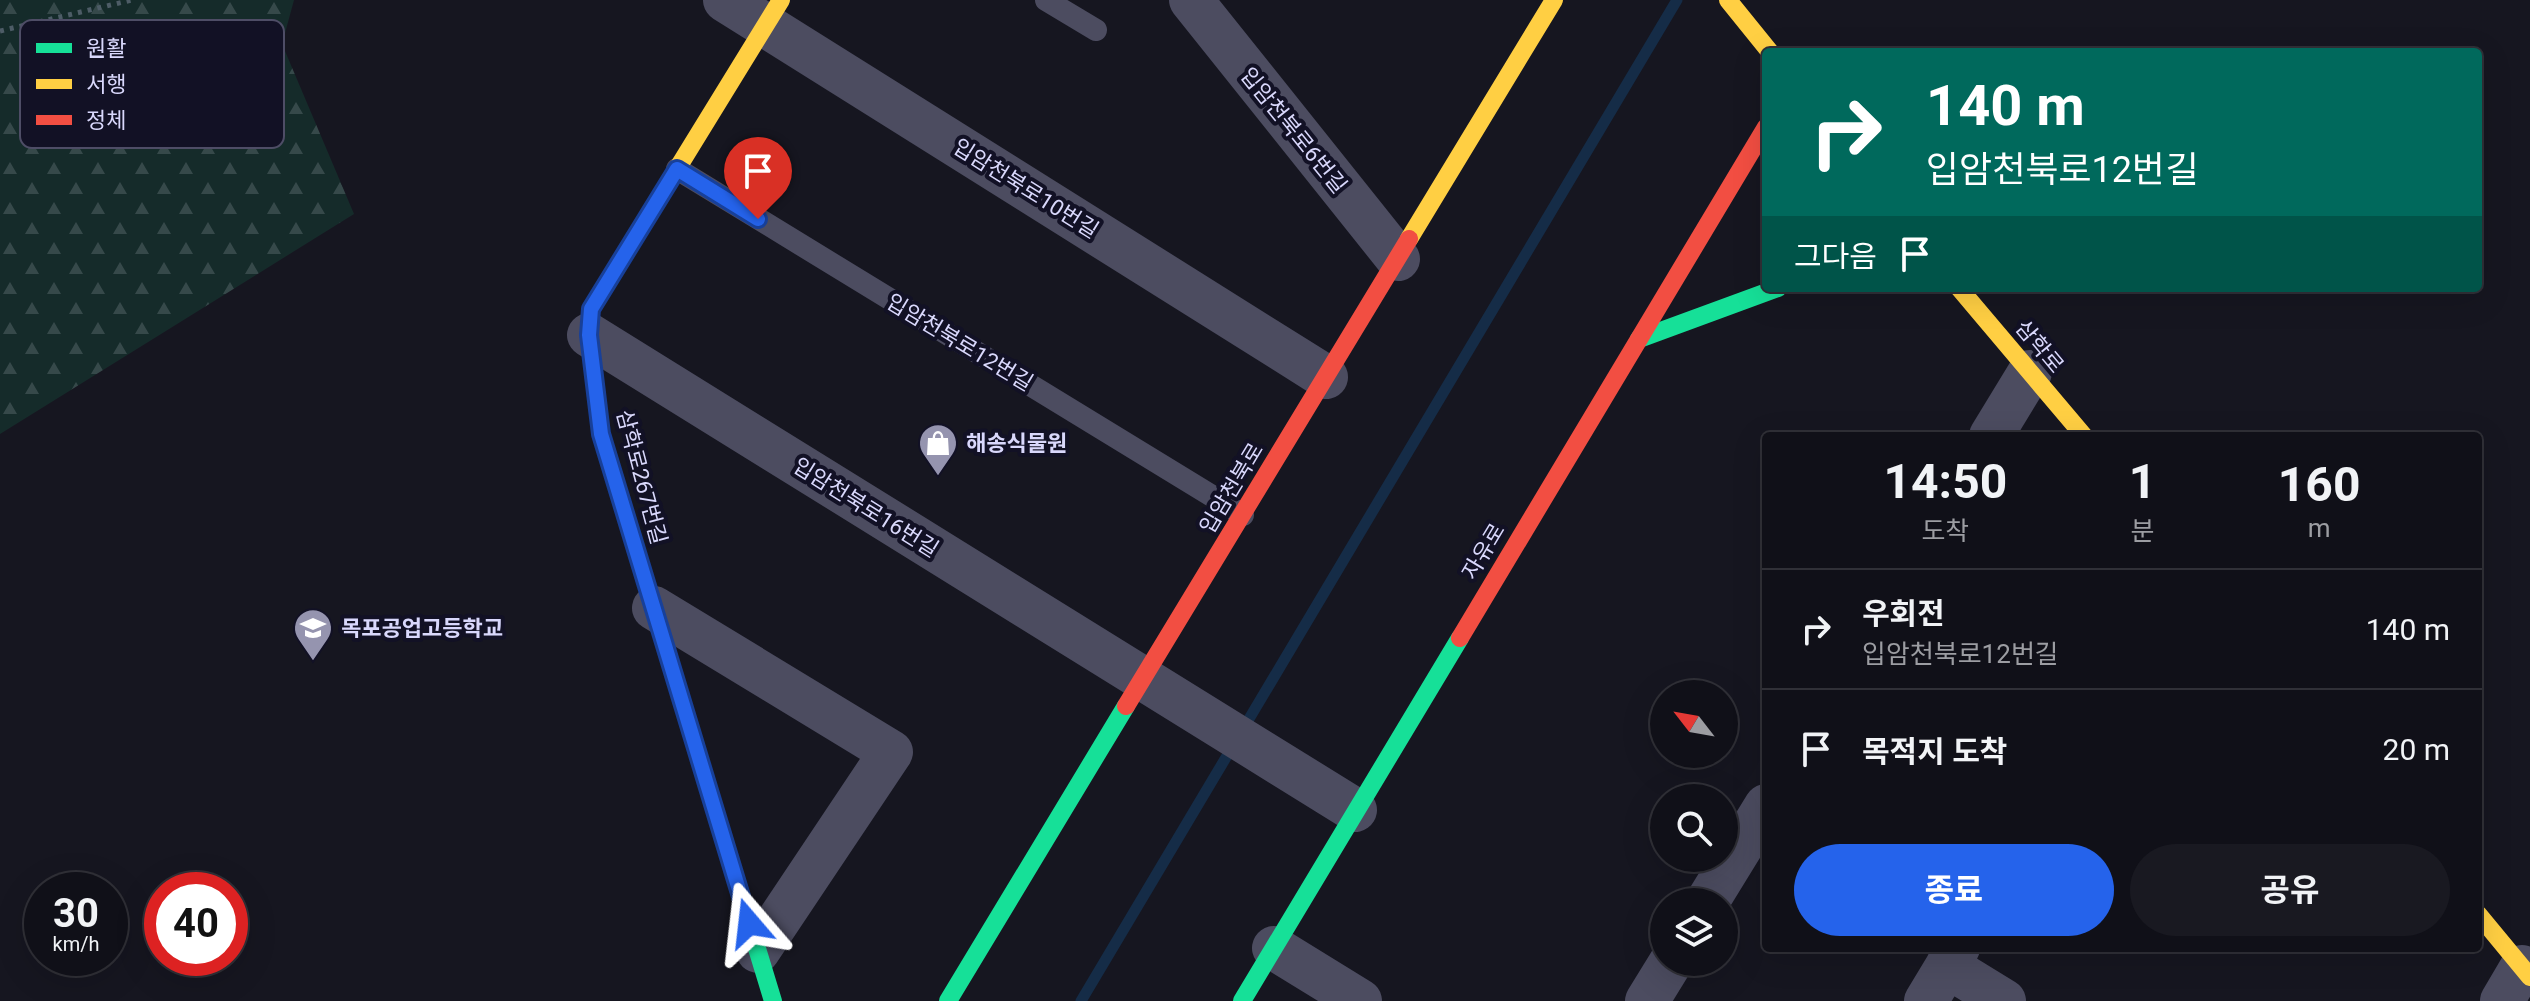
<!DOCTYPE html>
<html lang="ko">
<meta charset="utf-8">
<style>
body{margin:0;font-family:Roboto,"Noto Sans KR",sans-serif;background:#191921;color:#f1f3f6;height:100vh;display:flex;flex-direction:column;font-size:30px;white-space:nowrap}
*{box-sizing:border-box;margin:0}
p{font-size:26px;color:#9c9da2}
.icon{flex:none;width:44px;height:44px;fill:none;stroke:currentColor;stroke-width:2;stroke-linecap:round;stroke-linejoin:round}
.map{position:relative;flex:1;overflow:hidden}
.sheet{position:absolute;left:1762px;top:432px;width:720px;height:520px;display:flex;flex-direction:column;background:#101018;border-radius:8px;box-shadow:0 8px 32px #0002,0 0 0 2px #303037}
.sheet>*{flex:none}
.banner{position:absolute;left:1762px;top:48px;width:720px;height:244px;border-radius:8px;box-shadow:0 8px 32px #0002,0 0 0 2px #303037;background:#00695c;color:#fff;overflow:hidden}
.needle{width:52px;rotate:301deg}
.controls{position:absolute;left:1650px;top:680px;display:grid;gap:16px}
.controls a{display:grid;place-items:center;width:88px;height:88px;border-radius:50%;background:#101018;box-shadow:0 8px 32px #0002,0 0 0 2px #303037;font-size:40px}
.speed{position:absolute;left:24px;top:872px;display:flex;gap:16px;font-size:40px;font-weight:700;text-align:center}
.speed>*{display:grid;place-content:center;width:104px;height:104px;border-radius:50%;background:#101018;box-shadow:0 8px 32px #0002,0 0 0 2px #303037;line-height:1}
.speed small{font-size:20px;font-weight:400}
.speed .limit{border:12px solid #d22;background:#fff;color:#111}
.pin{position:absolute;display:grid;place-items:center;width:68px;height:68px;color:#fff;margin:-82px -34px;border-radius:50% 50% 50% 0;rotate:-45deg;box-shadow:0 0 8px #0007}
.pin .icon{rotate:45deg}
.me{position:absolute;width:88px;margin:-44px;rotate:343deg;stroke-linejoin:round;filter:drop-shadow(0 0 6px #0008)}
.turn{display:flex;align-items:center;gap:28px;height:168px;padding:0 32px;font-size:36px}
.turn .icon{width:104px;height:104px;stroke-width:2.5}
.turn b{display:block;font-size:56px;line-height:68px}
.then{display:flex;align-items:center;height:76px;padding:0 32px;background:#0003;gap:16px;font-size:30px}
.eta{display:flex;justify-content:space-evenly;align-items:center;height:136px;text-align:center}
.eta b{font-size:48px;font-weight:700;line-height:56px}
.button{display:flex;gap:16px;margin-top:auto;padding:16px 32px}
.button a{flex:1;height:92px;border-radius:48px;background:#2563eb;color:#fff;font-size:32px;font-weight:700;line-height:92px;text-align:center}
.button a+a{background:#191921;color:#f1f3f6}
ul{padding:0;list-style:none}
li{display:flex;align-items:center;gap:24px;height:120px;padding:0 32px;border-top:2px solid #303037}
li div{flex:1}
li b{display:block;font-size:30px}
li em{font-style:normal}
.map>svg:first-child{display:block}
.forest{fill:url(#forest-firs)}
.lines{fill:none;stroke-linecap:round;stroke-linejoin:round}
.stream{stroke:#152c47;stroke-width:11}
.path{stroke:#4d5c66;stroke-width:5;stroke-dasharray:4 6;stroke-linecap:butt}
.lane{stroke:#4c4c60;stroke-width:22}
.street{stroke:#4c4c60;stroke-width:44}
.fast{stroke:#16e098;stroke-width:18}
.slow{stroke:#ffcf43;stroke-width:18}
.jam{stroke:#f24e42;stroke-width:18}
.route-casing{stroke:#184099;stroke-width:20}
.route{stroke:#2563eb;stroke-width:14}
.labels{text-anchor:middle;stroke-width:8;stroke-linejoin:round;paint-order:stroke}
.street-label{font-size:22px;fill:#d9d8fc;stroke:#121125}
.poi-label{font-size:22px;font-weight:bold;fill:#d9d8fc;stroke:#121125;text-anchor:start}
.key{fill:#121125;stroke:#4e4d66;stroke-width:2}
.key-label{font-size:22px;fill:#d9d8fc}
</style>
<div class="map">
<svg width="2530" height="1001" viewBox="0 0 2530 1001">
<defs>
<pattern id="forest-firs" width="22" height="20" patternUnits="userSpaceOnUse" patternTransform="scale(2)"><rect width="22" height="20" fill="#152b2a"/><path d="M5 1l3.5 6h-7zM16 11l3.5 6h-7z" fill="#36494a"/></pattern>
</defs>
<rect width="100%" height="100%" fill="#161620"/>
<path class="forest" d="M0,0H294L282,44L354,214L0,434Z"/>
<g class="lines">
<path class="stream" d="M1243,729L1677,0
M1081,1001L1234,744"/>
<path class="path" d="M0,31L132,0"/>
<path class="lane" d="M1046,0L1096,30
M677,169L1243,515"/>
<path class="street" d="M725,0L1326,377
M1191,0L1398,259
M589,335L1355,810
M1991,436L2030,372
M654,608L891,752L758,951
M1707,902L1766,806
M1274,948L1360,1001
M1947,966L2004,1001
M1647,1001L1671,962
M1926,1001L1958,948
M2502,1001L2522,967"/>
<path class="fast" d="M1639,339L1778,288
M683,705L773,1001
M948,1001L1126,706
M1242,1001L1460,638"/>
<path class="slow" d="M1728,0L1770,52
M1409,239L1554,0
M1959,288L2084,436
M596,391L589,335L591,309L781,0
M2478,914L2530,977"/>
<path class="jam" d="M596,391L601,434L683,705
M1460,638L1766,127
M1126,706L1409,239"/>
</g>
<g class="lines">
<g class="route-casing">
<path id="route" d="M749,923L601,434L589,335L591,309L677,169L758,219"/>
</g>
<use href="#route" class="route"/>
</g>
<defs>
<g id="shop-pin" transform="scale(2)"><path d="M0 17L-7.5 6A9.5 9.5 0 1 1 7.5 6Z" fill="#9594af" stroke="#121125"/><path d="M-5-2.5h2.3a2.7 3.5 0 0 1 5.4 0H5L5.5 6h-11ZM-1.5-2.5h3a1.5 2.3 0 0 0-3 0Z" fill="#fff"/></g>
<g id="school-pin" transform="scale(2)"><path d="M0 17L-7.5 6A9.5 9.5 0 1 1 7.5 6Z" fill="#9594af" stroke="#121125"/><path d="M0-5L7-2L0 1L-7-2ZM-4 1L0 2.5L4 1V4Q0 6-4 4Z" fill="#fff"/></g>
</defs>
<g fill-rule="evenodd">
<use href="#shop-pin" x="938" y="443"/>
<use href="#school-pin" x="313" y="628"/>
</g>
<g class="labels">
<g class="street-label">
<text transform="translate(1294 130) rotate(51)" y="8">입암천북로6번길</text>
<text transform="translate(1026 188) rotate(32)" y="8">입암천북로10번길</text>
<text transform="translate(960 342) rotate(31)" y="8">입암천북로12번길</text>
<text transform="translate(2040 346) rotate(50)" y="8">삼학로</text>
<text transform="translate(642 477) rotate(75)" y="8">삼학로267번길</text>
<text transform="translate(1231 488) rotate(-59)" y="8">입암천북로</text>
<text transform="translate(866 507) rotate(32)" y="8">입암천북로16번길</text>
<text transform="translate(1483 551) rotate(-59)" y="8">자유로</text>
</g>
<g class="poi-label">
<text x="966" y="451">해송식물원</text>
<text x="341" y="636">목포공업고등학교</text>
</g>
</g>
<rect x="20" y="20" width="264" height="128" rx="12" class="key"/>
<rect x="36" y="43" width="36" height="10" fill="#16e098"/>
<rect x="36" y="79" width="36" height="10" fill="#ffcf43"/>
<rect x="36" y="115" width="36" height="10" fill="#f24e42"/>
<g class="key-label">
<text x="86" y="56">원활</text>
<text x="86" y="92">서행</text>
<text x="86" y="128">정체</text>
</g>
</svg>
<div class="controls">
<a><svg class="needle" viewBox="-14 -14 28 28"><path d="M0-13l5 13h-10z" fill="#e53935"/><path d="M0 13l5-13h-10z" fill="#9c9da2"/></svg></a>
<a><svg class="icon" aria-label="search" viewBox="0 0 24 24"><circle cx="10" cy="10" r="6"/><path d="M15 15l6 6"/></svg></a>
<a><svg class="icon" aria-label="layers" viewBox="0 0 24 24"><path d="M12 4l9 5-9 5-9-5zM3 14l9 5 9-5"/></svg></a>
</div>
<div class="speed"><div>30<small>km/h</small></div><div class="limit">40</div></div>
<div class="pin" style="left:758px;top:219px;background:#d93025"><svg class="icon" aria-label="arrive" viewBox="0 0 24 24"><path d="M6 21V4h12l-3 4 3 4H6"/></svg></div>
<svg class="me" style="left:749px;top:923px" viewBox="-20 -20 40 40"><path d="M0-17L14 15 0 8-14 15z" fill="#2563eb" stroke="#fff" stroke-width="4"/></svg>
<div class="banner">
<div class="turn"><svg class="icon" aria-label="right" viewBox="0 0 24 24"><path d="M7 20v-9h11M14 6l5 5-5 5"/></svg><div><b>140 m</b>입암천북로12번길</div></div>
<div class="then">그다음<svg class="icon" aria-label="arrive" viewBox="0 0 24 24"><path d="M6 21V4h12l-3 4 3 4H6"/></svg></div>
</div>
<section class="sheet">
<div class="eta">
<div><b>14:50</b><p>도착</p></div>
<div><b>1</b><p>분</p></div>
<div><b>160</b><p>m</p></div>
</div>
<ul>
<li><svg class="icon" aria-label="right" viewBox="0 0 24 24"><path d="M7 20v-9h11M14 6l5 5-5 5"/></svg><div><b>우회전</b><p>입암천북로12번길</p></div><em>140 m</em></li>
<li><svg class="icon" aria-label="arrive" viewBox="0 0 24 24"><path d="M6 21V4h12l-3 4 3 4H6"/></svg><div><b>목적지 도착</b></div><em>20 m</em></li>
</ul>
<div class="button"><a>종료</a><a>공유</a></div>
</section>
</div>
